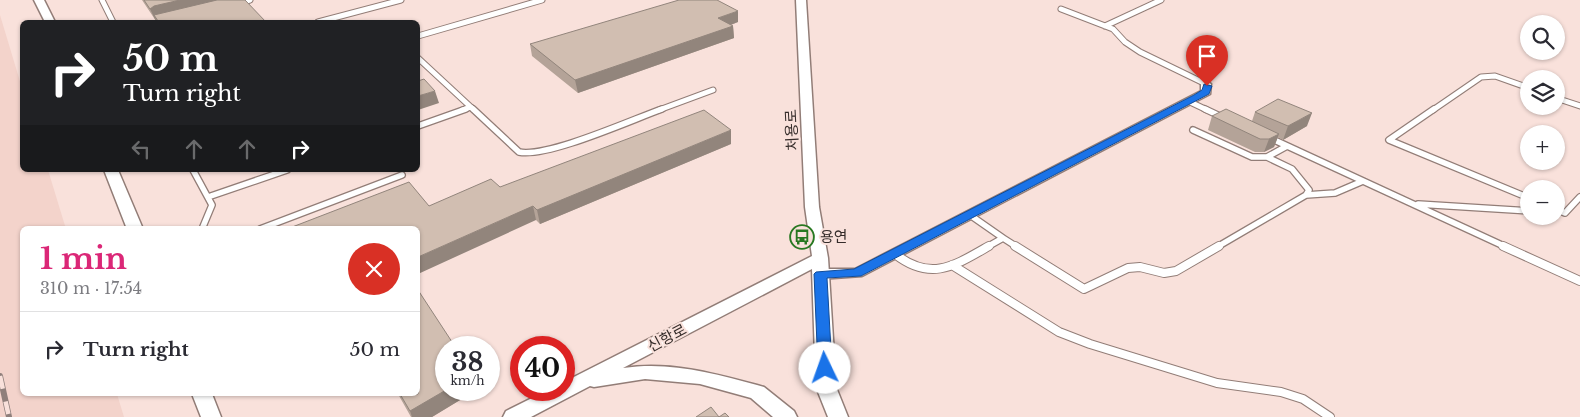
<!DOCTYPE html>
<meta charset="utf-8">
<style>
body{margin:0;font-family:"Libre Baskerville","Noto Sans KR",serif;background:#f2f2f3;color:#2b2b33;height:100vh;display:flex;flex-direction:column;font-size:19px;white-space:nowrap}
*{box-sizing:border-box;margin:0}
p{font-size:16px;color:#7c7c81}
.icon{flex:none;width:28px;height:28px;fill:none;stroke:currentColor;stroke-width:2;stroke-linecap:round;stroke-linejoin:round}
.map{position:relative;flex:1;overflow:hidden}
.drawer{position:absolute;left:20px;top:226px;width:400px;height:170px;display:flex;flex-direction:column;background:#fff;border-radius:8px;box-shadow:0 1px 4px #0004}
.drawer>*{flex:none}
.banner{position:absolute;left:20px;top:20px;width:400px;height:152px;border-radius:8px;box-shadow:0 1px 4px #0004;background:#202124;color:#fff;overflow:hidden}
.tools{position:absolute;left:1520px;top:15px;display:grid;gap:10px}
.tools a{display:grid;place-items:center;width:45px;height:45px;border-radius:50%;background:#fff;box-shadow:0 1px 4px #0004;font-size:25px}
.speed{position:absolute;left:435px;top:336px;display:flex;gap:10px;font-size:25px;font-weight:700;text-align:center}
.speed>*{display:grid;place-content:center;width:65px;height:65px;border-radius:50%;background:#fff;box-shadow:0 1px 4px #0004;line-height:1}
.speed small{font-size:12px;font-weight:400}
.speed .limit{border:8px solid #d22;background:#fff;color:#111}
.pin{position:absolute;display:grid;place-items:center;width:42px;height:42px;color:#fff;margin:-51px -21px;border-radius:50% 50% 50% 0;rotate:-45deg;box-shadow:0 0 5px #0007}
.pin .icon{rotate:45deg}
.me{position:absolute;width:55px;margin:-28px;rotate:357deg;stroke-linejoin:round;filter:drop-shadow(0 0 4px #0008)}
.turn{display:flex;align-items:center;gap:18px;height:105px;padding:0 20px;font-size:22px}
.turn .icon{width:65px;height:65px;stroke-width:2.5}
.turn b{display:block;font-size:35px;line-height:42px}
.lanes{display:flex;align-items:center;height:48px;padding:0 20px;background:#0003;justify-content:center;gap:25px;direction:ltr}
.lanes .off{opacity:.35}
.round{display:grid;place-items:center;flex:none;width:52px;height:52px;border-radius:26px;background:#f2f2f3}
.overview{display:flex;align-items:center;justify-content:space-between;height:85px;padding:0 20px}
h1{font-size:30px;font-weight:700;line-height:38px;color:#db2777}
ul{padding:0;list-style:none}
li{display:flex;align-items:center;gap:15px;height:75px;padding:0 20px;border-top:1px solid #e1e1e2}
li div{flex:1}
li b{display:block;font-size:19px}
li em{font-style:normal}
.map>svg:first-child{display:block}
.built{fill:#f3d3cb}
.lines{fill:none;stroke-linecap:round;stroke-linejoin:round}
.service-far2-casing{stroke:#927d77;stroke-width:7}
.service-far1-casing{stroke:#927d77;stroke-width:8}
.service-casing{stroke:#927d77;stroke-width:10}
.minor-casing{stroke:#927d77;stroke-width:3}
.tertiary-casing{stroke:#927d77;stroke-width:3}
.service-far2{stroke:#fff;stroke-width:5}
.service-far1{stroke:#fff;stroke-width:5.5}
.service{stroke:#fff;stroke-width:8}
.minor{fill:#fff;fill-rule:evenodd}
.tertiary{fill:#fff;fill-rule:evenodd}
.rail-casing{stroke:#8f7f7b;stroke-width:6}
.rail{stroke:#f9e1db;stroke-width:4.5;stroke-dasharray:13;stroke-linecap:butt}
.wall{fill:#b4a398}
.shaded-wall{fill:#92857c}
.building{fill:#d1beb1;stroke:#92857c}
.route{fill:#1a73e8;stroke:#114b97}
.labels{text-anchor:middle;stroke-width:4;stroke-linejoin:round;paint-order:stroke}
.street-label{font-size:15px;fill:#352c2a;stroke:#f9e1db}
.poi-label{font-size:15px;fill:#352c2a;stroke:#f9e1db;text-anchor:start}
</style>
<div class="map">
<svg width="1580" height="417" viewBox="0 0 1580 417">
<rect width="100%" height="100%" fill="#f9e1db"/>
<path class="built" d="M0,15L22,88V170H48L66,229H22V394H117L124,417H0Z"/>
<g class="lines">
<g class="service-far2-casing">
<path id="service-far2" d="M102,0L113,22
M239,3L250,0
M1061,9L1113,29L1125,42L1140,52L1206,84
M318,22L401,0
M1105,26L1161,0
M418,36L542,0
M418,58L474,110
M1556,98L1580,106
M1188,101L1207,110
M462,110L471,107
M659,110L713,90
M1433,110L1481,77L1495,76L1529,88"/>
</g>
<g class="service-far1-casing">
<path id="service-far1" d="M473,109L519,152C547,158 631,120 662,109
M1205,109L1224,118
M1434,109L1389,140L1529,198
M418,126L466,109
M1193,130L1252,157H1267
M1270,138L1506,247
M1287,146L1267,157L1292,169L1309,190L1306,195
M193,170L212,205L202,229
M208,197L287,170
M1418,204L1529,211
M1556,209L1565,213L1580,197
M970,215L1003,238L987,247
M260,229L402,175
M1003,238L1017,247
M1217,247L1306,195L1335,193L1363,181"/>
</g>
<g class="service-casing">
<path id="service" d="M1015,246L1084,289L1128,268L1140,267L1164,273L1176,271L1219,246
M1503,246L1580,281
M895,254C931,282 954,266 989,246
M952,265L1059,332L1090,344L1217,383L1281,392L1303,399L1330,417"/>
</g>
<g class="minor-casing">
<path id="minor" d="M1206,81L1211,84L1210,94L862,276L820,279L815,277L813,274L815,271L820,269H855L1201,91V84Z"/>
</g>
<g class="tertiary-casing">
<path id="tertiary" d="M34,0H44L55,22H45Z
M796,0H806L819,207L828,258L836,387L848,417H828L816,387L812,269L623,368C669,361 713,373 757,385L764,387L794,411L797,417H773L751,398L700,384L645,379L594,387L590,386L531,417H503L506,411L548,390H564V382L812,256L805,207Z
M104,170H118L143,229H127Z
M192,394H212L221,417H201Z"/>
</g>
<use href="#service-far2" class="service-far2"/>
<use href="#service-far1" class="service-far1"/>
<use href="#service" class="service"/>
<use href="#minor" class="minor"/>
<use href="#tertiary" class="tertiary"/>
<g class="rail-casing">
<path id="rail" d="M0,376L9,417"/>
</g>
<use href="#rail" class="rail"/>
</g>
<path class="wall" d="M142,0H245L157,21L156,20V21Z
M738,22L731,25L733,26L734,38L578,93L532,56L530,44Z
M1255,112L1307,126L1283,140L1278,137L1274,147L1264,152H1255L1208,130L1212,116L1252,121Z
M731,144L540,224L536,220L429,206L500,187Z
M446,390L465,397L432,417H411L398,394H418Z"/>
<path class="shaded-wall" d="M180,0H232L154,15L156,20V21L150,9L154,6Z
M738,11V22L719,29L718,18Z
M733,26L734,38L578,93L575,80Z
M435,91L439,103L418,110V96Z
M1312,113L1307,126L1283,140L1288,126Z
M731,130V144L540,224L537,210Z
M1279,134L1274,147L1264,152L1269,139Z
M533,206L536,220L418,274V257Z
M446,390H462L465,397L432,417H412L410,411Z"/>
<path class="building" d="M144,0H180L154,6L150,9Z
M217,0H245L266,22H152L158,21L154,15Z
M679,0H717L738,11L718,18L733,26L575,80L530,44Z
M424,79L435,91L418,96V81Z
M1278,99L1312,113L1288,126L1255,112Z
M1226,109L1279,134L1269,139H1260L1212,116Z
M704,110L731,130L537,210L533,206L418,257V229H287L409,182L429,206L491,179L500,187Z
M418,290L456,348H446V358L443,360L446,364V390L410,411L400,394H418Z
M711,407L719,417L725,413L729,417H696Z"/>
<path class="route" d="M1204,84L1212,86L1209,94L861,276L827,278L832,368L830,372H820L818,368L814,274L816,272L854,269L1194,95L1202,90Z"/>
<defs>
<g id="bus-ring" transform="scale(1.25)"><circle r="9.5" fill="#f9e1db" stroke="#287821" stroke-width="1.5"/><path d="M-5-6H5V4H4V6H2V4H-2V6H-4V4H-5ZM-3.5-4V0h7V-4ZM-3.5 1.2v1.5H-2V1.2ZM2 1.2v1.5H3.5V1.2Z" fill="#287821"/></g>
</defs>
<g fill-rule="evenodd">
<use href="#bus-ring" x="802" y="237"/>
</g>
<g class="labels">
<g class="street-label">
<text transform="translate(792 130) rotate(-93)" y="5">처용로</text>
<text transform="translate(667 338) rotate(-28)" y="5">신항로</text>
</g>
<g class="poi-label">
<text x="820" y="242">용연</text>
</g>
</g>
</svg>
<div class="tools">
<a><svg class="icon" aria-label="search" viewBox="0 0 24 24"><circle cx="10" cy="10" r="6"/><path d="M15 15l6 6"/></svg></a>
<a><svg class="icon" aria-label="layers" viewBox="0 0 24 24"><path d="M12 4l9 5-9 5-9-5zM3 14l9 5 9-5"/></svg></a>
<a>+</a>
<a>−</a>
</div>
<div class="speed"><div>38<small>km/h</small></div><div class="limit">40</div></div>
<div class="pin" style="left:1207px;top:86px;background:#d93025"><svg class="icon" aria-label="arrive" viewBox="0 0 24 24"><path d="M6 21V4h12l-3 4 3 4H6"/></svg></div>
<svg class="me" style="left:825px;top:368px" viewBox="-20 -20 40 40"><circle r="19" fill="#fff"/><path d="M0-13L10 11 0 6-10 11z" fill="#1a73e8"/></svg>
<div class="banner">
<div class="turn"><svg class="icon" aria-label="right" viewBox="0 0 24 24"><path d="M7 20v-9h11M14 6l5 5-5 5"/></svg><div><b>50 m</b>Turn right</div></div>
<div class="lanes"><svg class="icon off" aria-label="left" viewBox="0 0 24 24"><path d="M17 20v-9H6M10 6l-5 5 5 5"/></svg><svg class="icon off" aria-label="ahead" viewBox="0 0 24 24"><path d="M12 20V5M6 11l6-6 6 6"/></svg><svg class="icon off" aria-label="ahead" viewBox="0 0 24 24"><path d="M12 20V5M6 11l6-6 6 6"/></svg><svg class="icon" aria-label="right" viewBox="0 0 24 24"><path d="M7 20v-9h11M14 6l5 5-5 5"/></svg></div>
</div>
<section class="drawer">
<div class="overview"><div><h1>1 min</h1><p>310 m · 17:54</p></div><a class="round" style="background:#d93025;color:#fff"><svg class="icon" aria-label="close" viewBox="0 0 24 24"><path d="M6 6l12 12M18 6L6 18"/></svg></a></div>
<ul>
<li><svg class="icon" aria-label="right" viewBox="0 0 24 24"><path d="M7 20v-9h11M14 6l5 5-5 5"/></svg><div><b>Turn right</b></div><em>50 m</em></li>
</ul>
</section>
</div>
